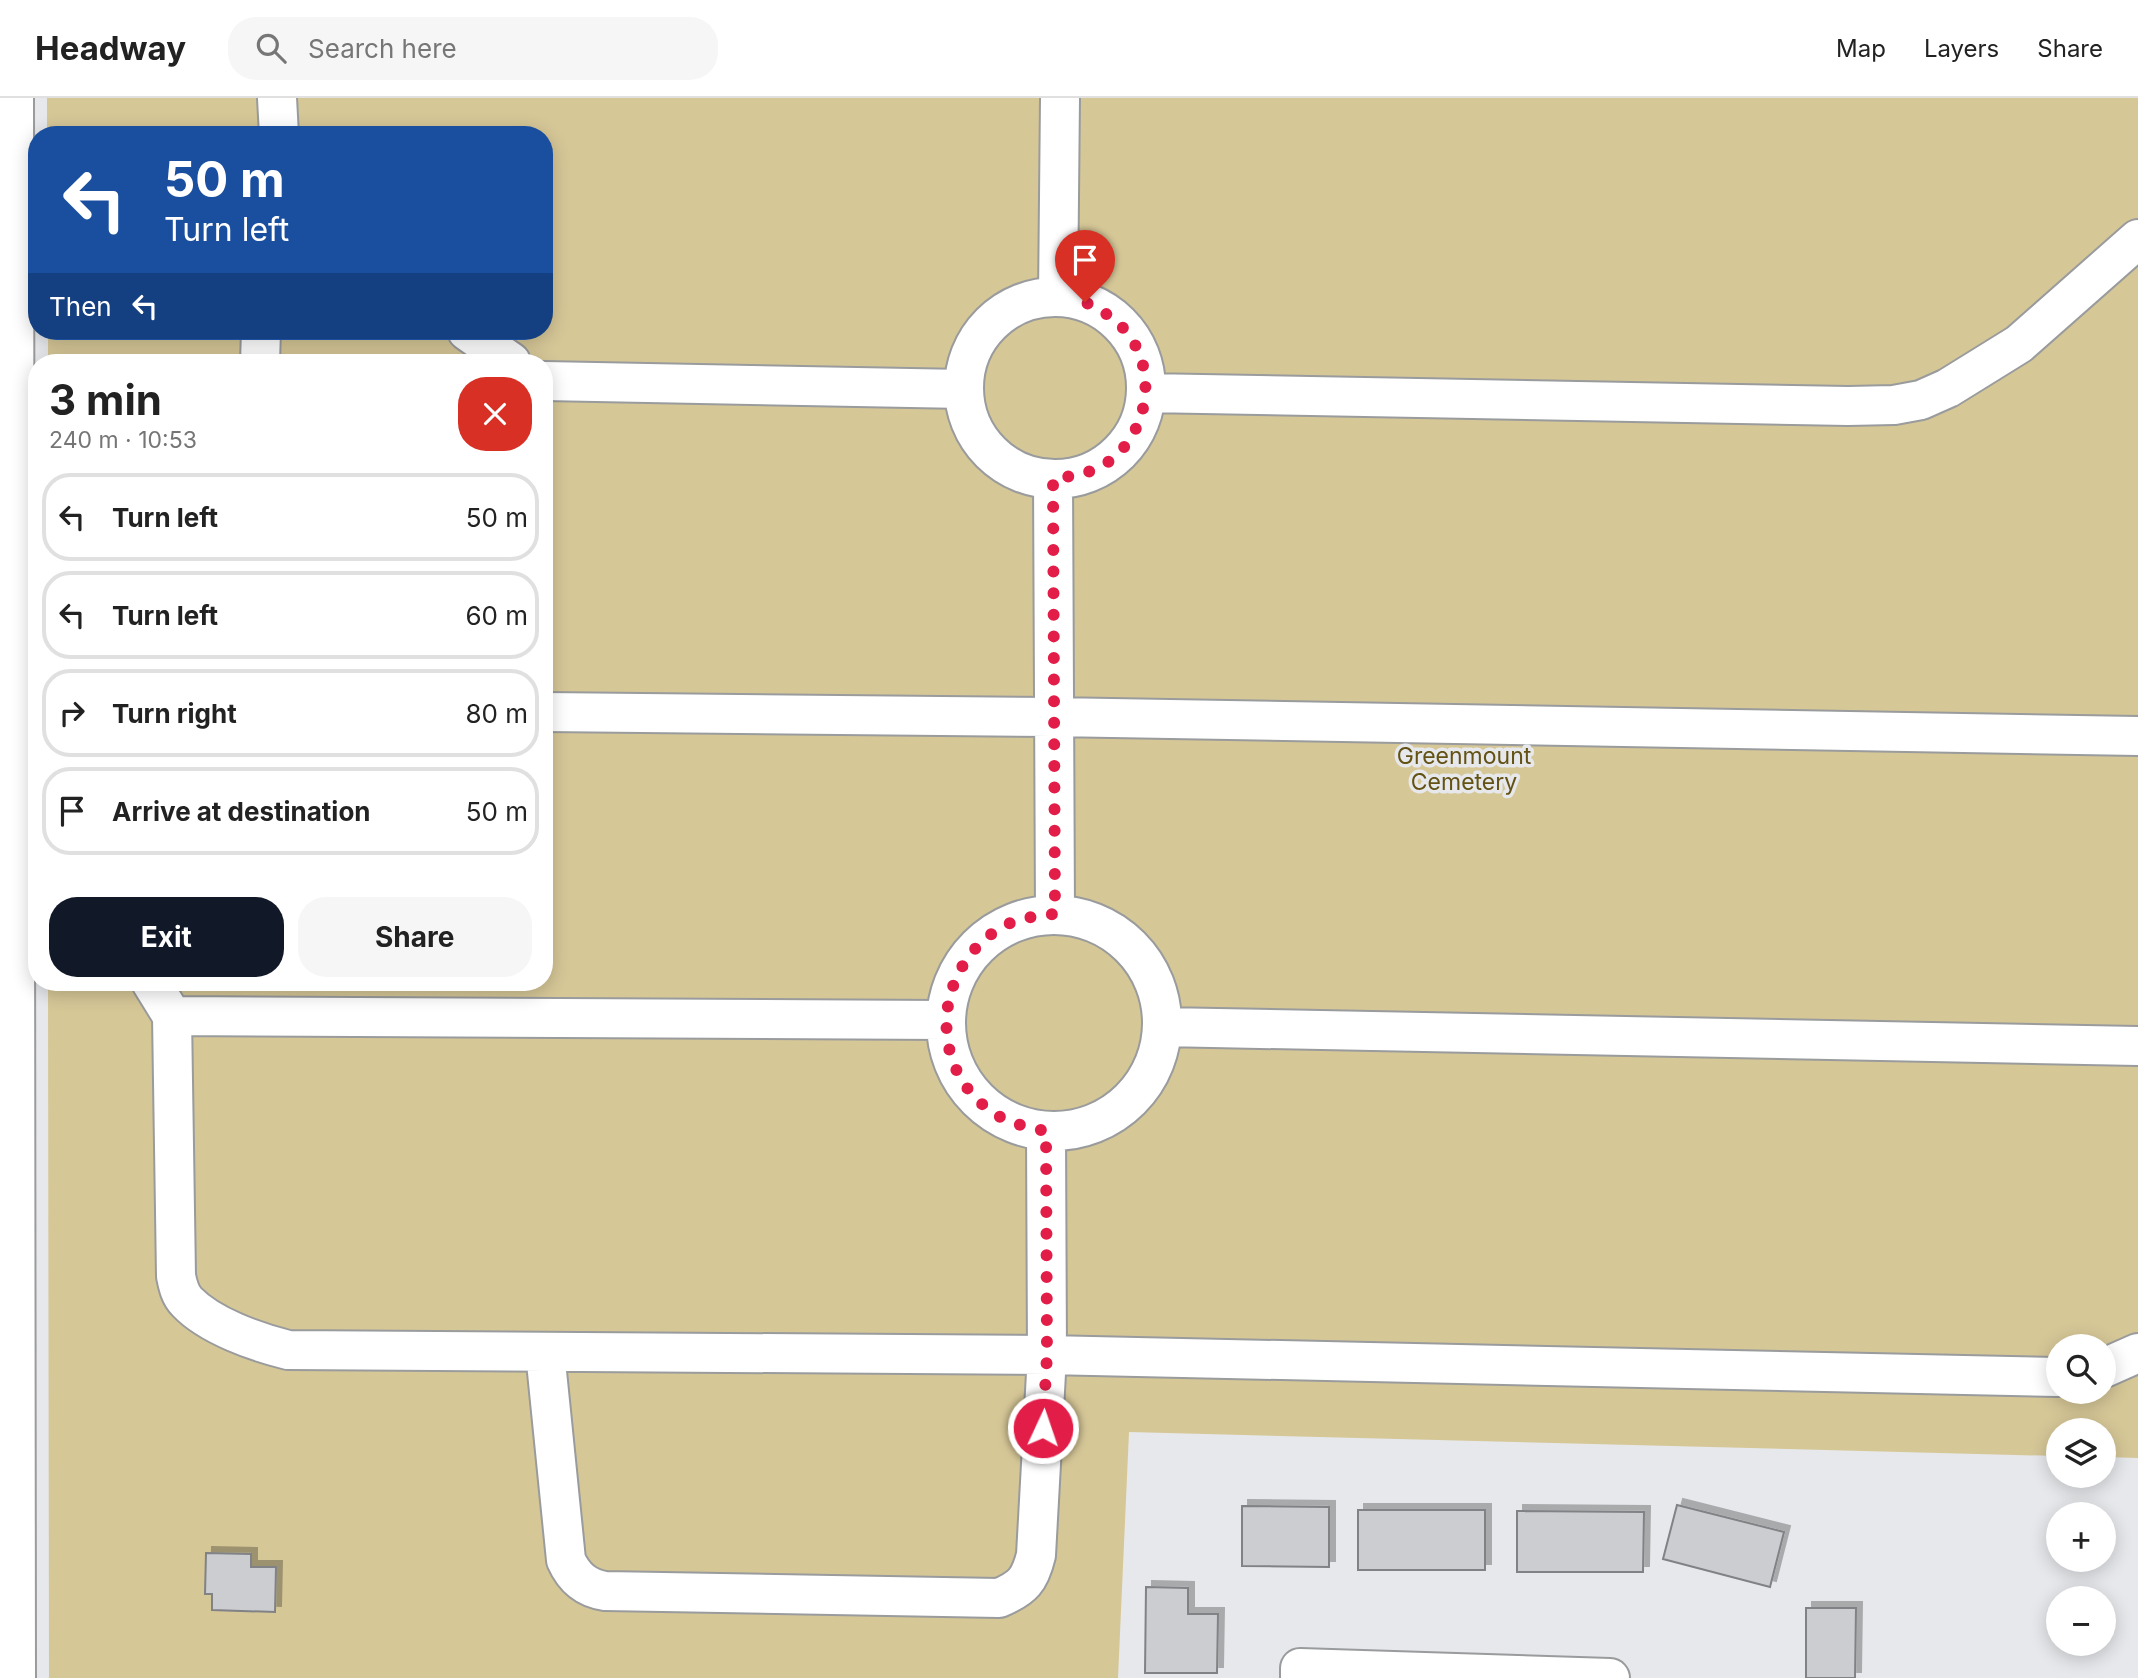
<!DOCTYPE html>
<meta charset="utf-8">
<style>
body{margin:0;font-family:Inter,sans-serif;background:#f6f6f6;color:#222;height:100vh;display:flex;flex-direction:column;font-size:26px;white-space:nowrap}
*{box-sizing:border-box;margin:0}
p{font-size:23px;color:#767676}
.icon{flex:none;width:38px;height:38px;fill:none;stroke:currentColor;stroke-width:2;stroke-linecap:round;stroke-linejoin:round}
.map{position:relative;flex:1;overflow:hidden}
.details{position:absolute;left:28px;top:256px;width:525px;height:637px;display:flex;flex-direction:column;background:#fff;border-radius:28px;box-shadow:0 4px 18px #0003}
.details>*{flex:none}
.guide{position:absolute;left:28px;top:28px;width:525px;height:214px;border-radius:28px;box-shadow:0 4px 18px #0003;background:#1a4fa0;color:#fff;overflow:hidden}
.buttons{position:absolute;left:2046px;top:1236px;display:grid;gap:14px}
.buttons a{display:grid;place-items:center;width:70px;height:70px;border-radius:50%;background:#fff;box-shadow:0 4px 18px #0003;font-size:35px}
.pin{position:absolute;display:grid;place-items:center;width:60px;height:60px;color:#fff;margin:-72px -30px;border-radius:50% 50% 50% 0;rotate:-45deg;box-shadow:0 0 7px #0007}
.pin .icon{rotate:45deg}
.me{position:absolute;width:77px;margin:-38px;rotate:3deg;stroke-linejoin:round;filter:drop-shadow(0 0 5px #0008)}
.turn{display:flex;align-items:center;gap:24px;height:147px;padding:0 21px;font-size:32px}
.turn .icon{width:91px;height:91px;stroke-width:2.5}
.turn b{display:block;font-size:49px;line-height:60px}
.then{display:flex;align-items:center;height:66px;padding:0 21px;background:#0003;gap:14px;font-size:26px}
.round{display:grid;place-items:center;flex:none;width:74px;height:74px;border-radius:28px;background:#f6f6f6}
.headline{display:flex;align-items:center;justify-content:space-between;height:119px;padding:0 21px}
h1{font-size:42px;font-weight:700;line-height:52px}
.primary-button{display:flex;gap:14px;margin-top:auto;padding:14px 21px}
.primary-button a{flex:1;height:80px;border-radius:28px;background:#111827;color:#fff;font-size:28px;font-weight:700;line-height:80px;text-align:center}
.primary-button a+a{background:#f6f6f6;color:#222}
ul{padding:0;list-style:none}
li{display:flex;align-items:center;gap:21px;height:88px;margin:0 14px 10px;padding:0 7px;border:4px solid #e0e0e0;border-radius:28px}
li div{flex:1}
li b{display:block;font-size:26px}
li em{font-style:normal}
header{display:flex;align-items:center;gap:42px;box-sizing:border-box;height:98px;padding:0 35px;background:#fff;border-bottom:2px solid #e0e0e0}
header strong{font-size:33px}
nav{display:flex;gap:38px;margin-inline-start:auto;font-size:24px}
.search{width:490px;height:63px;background:#f6f6f6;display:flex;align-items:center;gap:18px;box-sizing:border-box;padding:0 24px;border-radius:28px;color:#767676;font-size:26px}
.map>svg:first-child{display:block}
.green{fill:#d6c797;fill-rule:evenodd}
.building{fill:#cbcdd0;stroke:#808285;stroke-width:2;filter:url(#shadow)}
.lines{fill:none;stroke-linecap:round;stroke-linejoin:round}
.minor-casing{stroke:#999b9d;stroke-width:42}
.minor{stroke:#fff;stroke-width:38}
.route{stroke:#e11d48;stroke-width:12;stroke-dasharray:0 21.6}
.labels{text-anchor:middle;stroke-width:7;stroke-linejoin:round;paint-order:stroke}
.park-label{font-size:23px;fill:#635214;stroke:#e6e8eb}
</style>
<header>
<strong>Headway</strong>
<div class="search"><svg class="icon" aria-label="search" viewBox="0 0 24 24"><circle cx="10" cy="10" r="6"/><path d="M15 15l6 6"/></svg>Search here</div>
<nav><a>Map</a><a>Layers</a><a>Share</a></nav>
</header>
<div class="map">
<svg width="2138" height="1580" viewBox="0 0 2138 1580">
<defs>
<filter id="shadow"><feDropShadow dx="6" dy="-6" stdDeviation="0" flood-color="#0004"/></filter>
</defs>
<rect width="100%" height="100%" fill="#e6e8eb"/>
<path class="green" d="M47,0H2138V1360L2104,1359V1332H2058V1358L1129,1334L1118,1580H49L48,884H544V264H48V233H544V37H47ZM2058,1248H2104V1293H2058Z"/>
<path class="building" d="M1677,1407L1784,1434L1770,1489L1663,1461Z
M1242,1408L1329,1409V1469L1242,1468Z
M1358,1412H1485V1472H1358Z
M1517,1413L1644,1414L1643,1474H1517Z
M206,1455L251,1456V1469H276L275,1514L212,1512V1496H205Z
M1146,1489L1188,1490V1516H1218L1217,1575H1145Z
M1806,1510H1856L1855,1580H1806Z"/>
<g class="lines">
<g class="minor-casing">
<path id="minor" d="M14,0L16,1580
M277,0L279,37
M1058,199L1060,0
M964 290a91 91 0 1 1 182 0a91 91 0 1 1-182 0Z
M467,233L511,264
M260,264L261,233
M544,283L964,291
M1146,295L1848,308L1894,307L1921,302L1948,290L2019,246L2138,141
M1053,381L1055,816
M544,614L1053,619L2138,638
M946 925a108 108 0 1 1 216 0a108 108 0 1 1-216 0Z
M151,884L172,918L176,1178C178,1188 180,1197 187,1204C210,1228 256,1244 288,1252L1047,1257L2058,1279
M172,918L945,922
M1163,929L2138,948
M545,1254L566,1462C574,1480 586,1490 605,1493L999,1500C1023,1490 1030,1482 1036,1457L1047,1257L1046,1033
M2104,1270L2138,1255
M1300,1580V1570L1610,1580"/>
</g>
<use href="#minor" class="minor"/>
</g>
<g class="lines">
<path class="route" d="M1043,1330L1047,1257L1046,1033C1027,1029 1007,1025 991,1013C924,966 935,862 1008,826C1022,820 1039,817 1055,816L1053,381C1071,378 1089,376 1105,366C1147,339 1159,276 1128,236C1117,221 1102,213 1085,204"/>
</g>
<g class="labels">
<g class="park-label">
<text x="1464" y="666">Greenmount<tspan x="1464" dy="26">Cemetery</tspan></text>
</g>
</g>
</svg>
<div class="buttons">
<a><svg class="icon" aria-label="search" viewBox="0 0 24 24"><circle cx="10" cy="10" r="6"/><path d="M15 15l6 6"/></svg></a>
<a><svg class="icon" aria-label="layers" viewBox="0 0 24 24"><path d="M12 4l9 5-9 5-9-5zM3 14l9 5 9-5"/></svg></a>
<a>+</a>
<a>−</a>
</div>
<div class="pin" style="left:1085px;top:204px;background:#d93025"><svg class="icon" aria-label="arrive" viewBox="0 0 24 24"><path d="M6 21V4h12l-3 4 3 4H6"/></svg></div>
<svg class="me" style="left:1043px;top:1330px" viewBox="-20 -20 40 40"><circle r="17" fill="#e11d48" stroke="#fff" stroke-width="3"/><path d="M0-11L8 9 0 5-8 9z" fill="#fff"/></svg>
<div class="guide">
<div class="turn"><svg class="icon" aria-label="left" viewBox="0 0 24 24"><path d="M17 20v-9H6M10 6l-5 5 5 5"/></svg><div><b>50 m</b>Turn left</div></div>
<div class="then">Then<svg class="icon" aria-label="left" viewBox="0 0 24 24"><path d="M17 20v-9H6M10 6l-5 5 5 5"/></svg></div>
</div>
<section class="details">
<div class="headline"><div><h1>3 min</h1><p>240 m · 10:53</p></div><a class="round" style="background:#d93025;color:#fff"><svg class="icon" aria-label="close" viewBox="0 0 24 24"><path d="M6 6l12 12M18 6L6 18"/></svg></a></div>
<ul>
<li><svg class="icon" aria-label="left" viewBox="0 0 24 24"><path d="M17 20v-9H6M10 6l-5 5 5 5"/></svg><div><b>Turn left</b></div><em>50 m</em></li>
<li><svg class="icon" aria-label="left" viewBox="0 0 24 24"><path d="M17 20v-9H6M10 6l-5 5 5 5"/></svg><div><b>Turn left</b></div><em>60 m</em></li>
<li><svg class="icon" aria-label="right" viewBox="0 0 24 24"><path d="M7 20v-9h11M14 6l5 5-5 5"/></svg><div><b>Turn right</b></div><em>80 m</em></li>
<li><svg class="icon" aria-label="arrive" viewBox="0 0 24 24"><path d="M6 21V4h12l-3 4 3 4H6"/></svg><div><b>Arrive at destination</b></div><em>50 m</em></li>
</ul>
<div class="primary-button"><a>Exit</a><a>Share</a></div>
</section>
</div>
